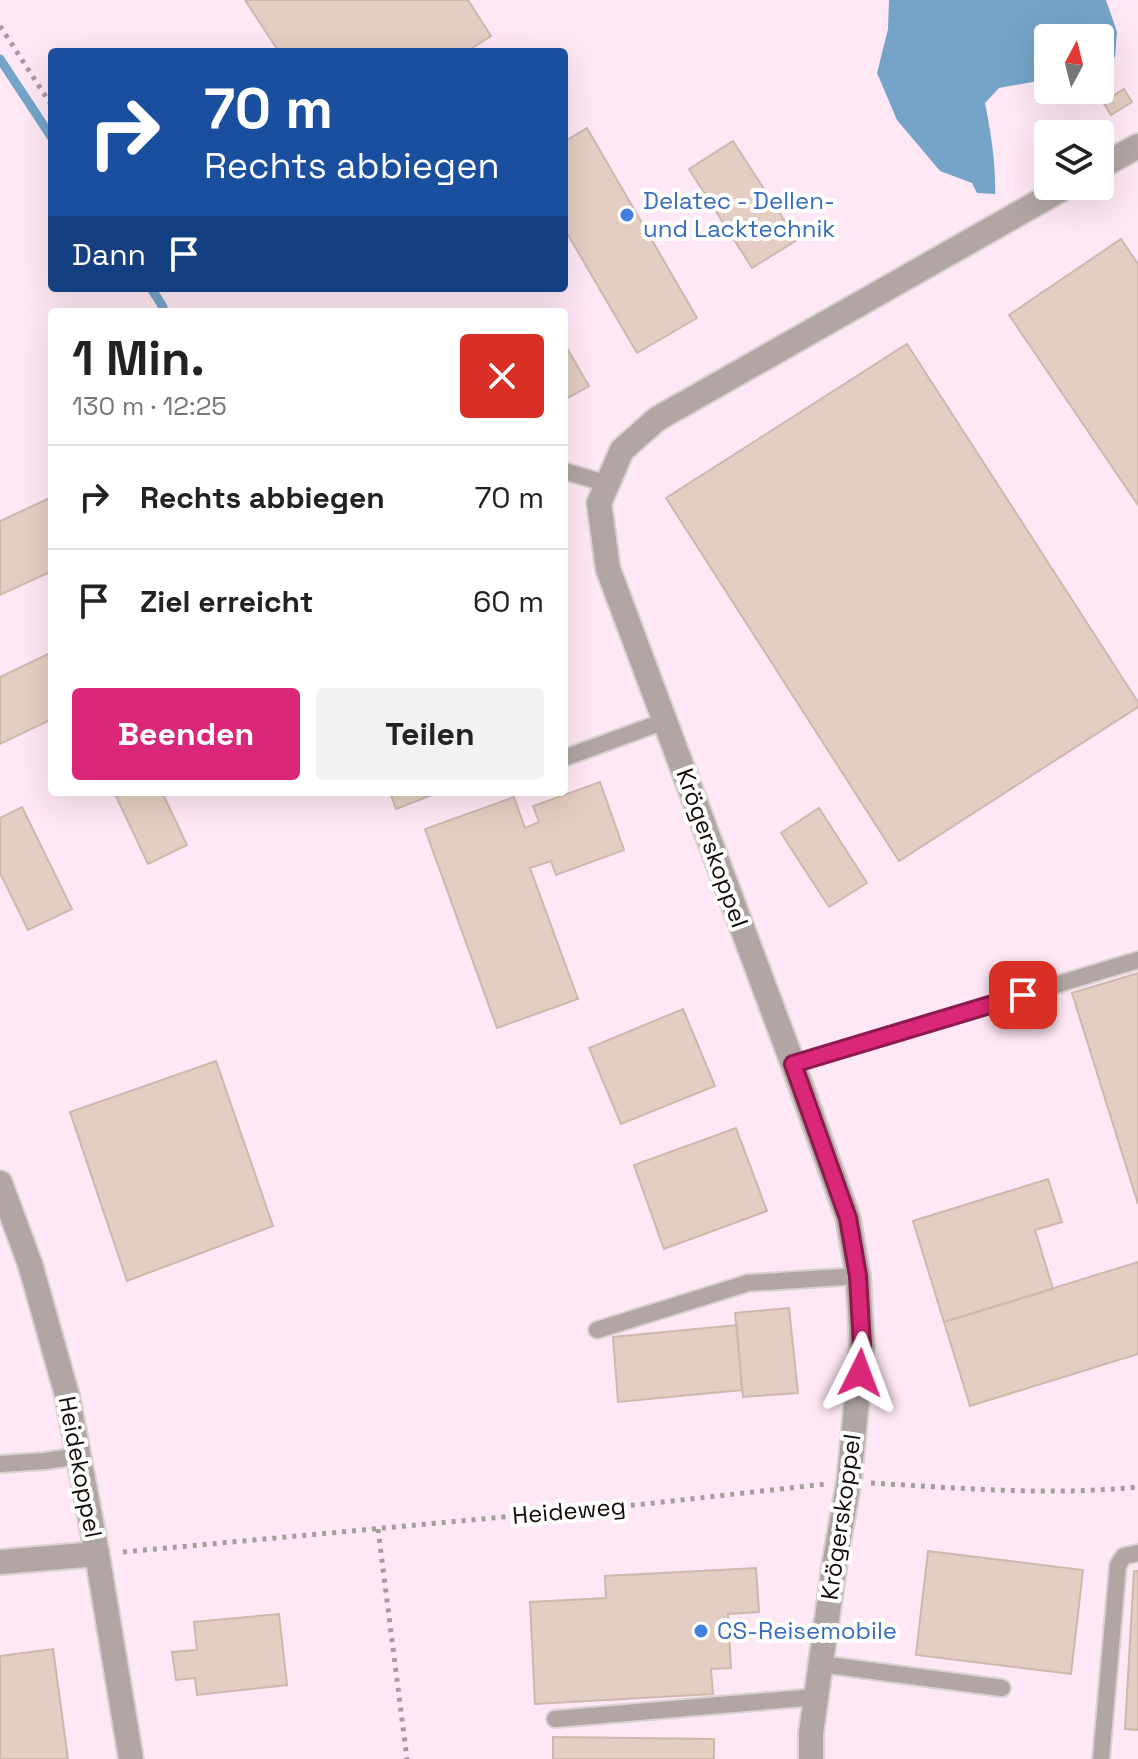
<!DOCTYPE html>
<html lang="de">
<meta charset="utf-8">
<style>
body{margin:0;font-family:"Space Grotesk",sans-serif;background:#f2f2f2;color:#222;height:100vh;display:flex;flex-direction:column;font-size:30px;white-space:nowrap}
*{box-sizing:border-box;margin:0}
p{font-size:26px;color:#767676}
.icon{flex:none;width:44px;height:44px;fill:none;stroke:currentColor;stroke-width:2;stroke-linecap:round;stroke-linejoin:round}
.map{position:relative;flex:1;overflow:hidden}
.details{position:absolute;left:48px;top:308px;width:520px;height:488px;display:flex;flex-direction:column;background:#fff;border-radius:8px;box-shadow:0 8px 32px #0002}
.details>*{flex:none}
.guide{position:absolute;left:48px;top:48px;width:520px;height:244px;border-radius:8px;box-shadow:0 8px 32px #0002;background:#1a4fa0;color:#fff;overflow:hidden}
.needle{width:52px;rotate:7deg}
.fabs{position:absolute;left:1034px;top:24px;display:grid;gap:16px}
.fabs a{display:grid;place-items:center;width:80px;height:80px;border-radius:8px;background:#fff;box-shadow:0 8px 32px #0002;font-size:40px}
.pin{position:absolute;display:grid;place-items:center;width:68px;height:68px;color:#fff;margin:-34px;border-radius:16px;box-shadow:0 4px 12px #0006}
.me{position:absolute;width:88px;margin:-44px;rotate:3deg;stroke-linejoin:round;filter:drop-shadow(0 0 6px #0008)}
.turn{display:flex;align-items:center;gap:28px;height:168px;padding:0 24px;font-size:36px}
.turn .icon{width:104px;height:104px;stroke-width:2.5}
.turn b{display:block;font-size:56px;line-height:68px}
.then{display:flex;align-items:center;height:76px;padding:0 24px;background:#0003;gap:16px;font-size:30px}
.round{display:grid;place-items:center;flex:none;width:84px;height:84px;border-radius:8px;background:#f2f2f2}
.headline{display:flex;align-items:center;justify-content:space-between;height:136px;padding:0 24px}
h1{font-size:48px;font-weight:800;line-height:60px}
.cta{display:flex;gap:16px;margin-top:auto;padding:16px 24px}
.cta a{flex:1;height:92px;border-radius:8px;background:#db2777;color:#fff;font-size:32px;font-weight:800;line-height:92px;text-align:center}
.cta a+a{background:#f2f2f2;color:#222}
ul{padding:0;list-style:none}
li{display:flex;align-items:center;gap:24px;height:104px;padding:0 24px;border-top:2px solid #e0e0e0}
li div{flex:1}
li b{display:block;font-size:30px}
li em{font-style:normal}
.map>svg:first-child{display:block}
.commercial{fill:#ffe8f5;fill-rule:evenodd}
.water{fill:#75a4c8}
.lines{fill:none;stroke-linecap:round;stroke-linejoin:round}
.stream{stroke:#75a4c8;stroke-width:9}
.building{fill:#e4cec3;stroke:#cdb8ad;stroke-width:2}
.service-casing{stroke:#d8d2d0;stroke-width:20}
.minor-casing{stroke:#d8d2d0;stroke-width:28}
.tertiary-casing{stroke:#d8d2d0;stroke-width:28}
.path{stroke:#a49e9b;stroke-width:5;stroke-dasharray:4 6;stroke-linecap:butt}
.service{stroke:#b1a6a3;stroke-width:16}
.minor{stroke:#b1a6a3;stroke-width:24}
.tertiary{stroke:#b1a6a3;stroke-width:24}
.route-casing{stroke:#8e194d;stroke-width:20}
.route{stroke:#db2777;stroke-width:14}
.shop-dot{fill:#3f7fe0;stroke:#fff;stroke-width:3}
.labels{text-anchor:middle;stroke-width:8;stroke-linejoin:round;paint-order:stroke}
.shop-label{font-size:24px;fill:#366cbe;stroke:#fff;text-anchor:start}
.street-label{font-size:24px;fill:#130c08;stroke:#fff}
</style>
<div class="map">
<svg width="1138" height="1759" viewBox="0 0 1138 1759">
<rect width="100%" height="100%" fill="#fdf8f6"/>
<path class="commercial" d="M0,0H1138V1759H0ZM1048,38H1100V90H1048ZM52,52H564V288H52ZM1048,134H1100V186H1048ZM52,312H564V792H52Z"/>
<path class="water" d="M889,0H1106L1117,32L1115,57L1100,69V38H1048V82L1044,80L999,88L985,103C991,134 996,163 995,194L977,193L972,183L940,171L897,120L877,73L888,29Z"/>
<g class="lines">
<path class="stream" d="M0,59L52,138
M151,288L163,307"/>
</g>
<path class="building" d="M245,0H468L491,36L466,52H279Z
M1124,89L1132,102L1111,115L1103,102Z
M587,128L697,318L637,353L564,228V142Z
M733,141L797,240L752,268L689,169Z
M1121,239L1138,264V505L1009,315Z
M564,343L589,386L564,400Z
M907,344L1138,702V707L899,861L666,498Z
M52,497V571L0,595V521Z
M52,652V719L0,744V677Z
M600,782L624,850L556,875L551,861L530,868L578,999L497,1028L425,829L514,797L525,828L539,822L533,806Z
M114,792H162L187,845L148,864Z
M390,792H440L396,809Z
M22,807L72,909L28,930L0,873V818Z
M819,808L867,883L829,907L781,833Z
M1138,973V1204L1072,993Z
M683,1009L715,1086L621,1124L589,1048Z
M216,1061L273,1226L127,1281L70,1112Z
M736,1128L767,1211L664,1249L634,1165Z
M1048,1179L1062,1222L1035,1230L1053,1289L944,1322L913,1221Z
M1138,1262V1354L970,1406L944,1322Z
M789,1308L798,1393L743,1397L735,1313Z
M737,1325L742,1390L618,1402L613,1337Z
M928,1551L1083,1570L1071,1674L916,1655Z
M756,1568L759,1612L728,1614L731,1668L711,1669L713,1694L535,1704L530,1602L606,1598L605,1576Z
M1134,1571H1138V1730L1125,1729Z
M279,1614L287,1685L197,1695L195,1678L176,1680L172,1652L197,1650L194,1622Z
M53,1649L68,1759H0V1656Z
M553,1737L714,1739V1759H553Z"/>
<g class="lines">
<g class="service-casing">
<path id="service" d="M564,471L608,484
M564,758L665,721
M793,1064L1138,960
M597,1330L748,1283L858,1276
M0,1464L45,1461L78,1456
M820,1664L1002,1688
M555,1719L816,1697
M1101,1759L1118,1565L1124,1556L1138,1553"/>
</g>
<g class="minor-casing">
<path id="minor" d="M1100,167L1138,146
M0,1562L97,1554
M811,1759V1733L836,1554L849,1481L862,1346L858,1276L848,1218L793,1064L608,569L599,503L622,450L657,419L1067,186"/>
</g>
<g class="tertiary-casing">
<path id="tertiary" d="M0,1183L30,1264L67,1395L97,1554L131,1759"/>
</g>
<path class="path" d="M0,26L52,106
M171,288V289
M871,1483C960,1488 1049,1496 1138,1487
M378,1529L407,1759
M123,1552L645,1504L826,1484"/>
<use href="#service" class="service"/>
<use href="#minor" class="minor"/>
<use href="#tertiary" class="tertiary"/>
</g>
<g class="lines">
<g class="route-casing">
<path id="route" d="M860,1373L862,1346L858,1276L848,1218L793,1064L1023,995"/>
</g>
<use href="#route" class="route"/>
</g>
<g class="shop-dot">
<circle cx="627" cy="215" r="8"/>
<circle cx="701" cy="1631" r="8"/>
</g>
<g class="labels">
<g class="shop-label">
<text x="643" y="209">Delatec - Dellen-<tspan x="643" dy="28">und Lacktechnik</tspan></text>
<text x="717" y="1639">CS-Reisemobile</text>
</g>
<g class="street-label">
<text transform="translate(712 848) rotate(70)" y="8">Krögerskoppel</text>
<text transform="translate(80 1467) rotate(79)" y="8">Heidekoppel</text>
<text transform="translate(569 1511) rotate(-5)" y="8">Heideweg</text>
<text transform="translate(841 1517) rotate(-82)" y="8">Krögerskoppel</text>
</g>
</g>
</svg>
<div class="fabs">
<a><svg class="needle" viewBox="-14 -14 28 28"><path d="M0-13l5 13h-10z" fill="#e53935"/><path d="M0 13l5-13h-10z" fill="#767676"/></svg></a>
<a><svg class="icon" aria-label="layers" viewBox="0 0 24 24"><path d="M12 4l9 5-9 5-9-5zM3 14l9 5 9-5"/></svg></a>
</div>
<div class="pin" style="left:1023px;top:995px;background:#d93025"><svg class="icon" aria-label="arrive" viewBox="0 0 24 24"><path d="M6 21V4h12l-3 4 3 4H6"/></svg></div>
<svg class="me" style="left:860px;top:1373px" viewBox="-20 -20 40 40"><path d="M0-17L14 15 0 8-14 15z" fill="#db2777" stroke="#fff" stroke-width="4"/></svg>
<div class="guide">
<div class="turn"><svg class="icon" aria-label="right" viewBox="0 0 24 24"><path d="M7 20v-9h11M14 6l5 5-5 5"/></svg><div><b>70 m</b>Rechts abbiegen</div></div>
<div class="then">Dann<svg class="icon" aria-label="arrive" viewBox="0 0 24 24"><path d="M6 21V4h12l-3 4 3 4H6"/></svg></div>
</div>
<section class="details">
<div class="headline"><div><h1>1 Min.</h1><p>130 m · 12:25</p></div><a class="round" style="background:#d93025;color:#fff"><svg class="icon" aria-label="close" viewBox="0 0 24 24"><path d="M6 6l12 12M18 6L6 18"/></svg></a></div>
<ul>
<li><svg class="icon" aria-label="right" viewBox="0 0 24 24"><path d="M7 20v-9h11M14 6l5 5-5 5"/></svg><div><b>Rechts abbiegen</b></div><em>70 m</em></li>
<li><svg class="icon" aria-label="arrive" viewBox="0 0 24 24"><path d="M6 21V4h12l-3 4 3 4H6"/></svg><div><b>Ziel erreicht</b></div><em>60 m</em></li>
</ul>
<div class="cta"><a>Beenden</a><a>Teilen</a></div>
</section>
</div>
